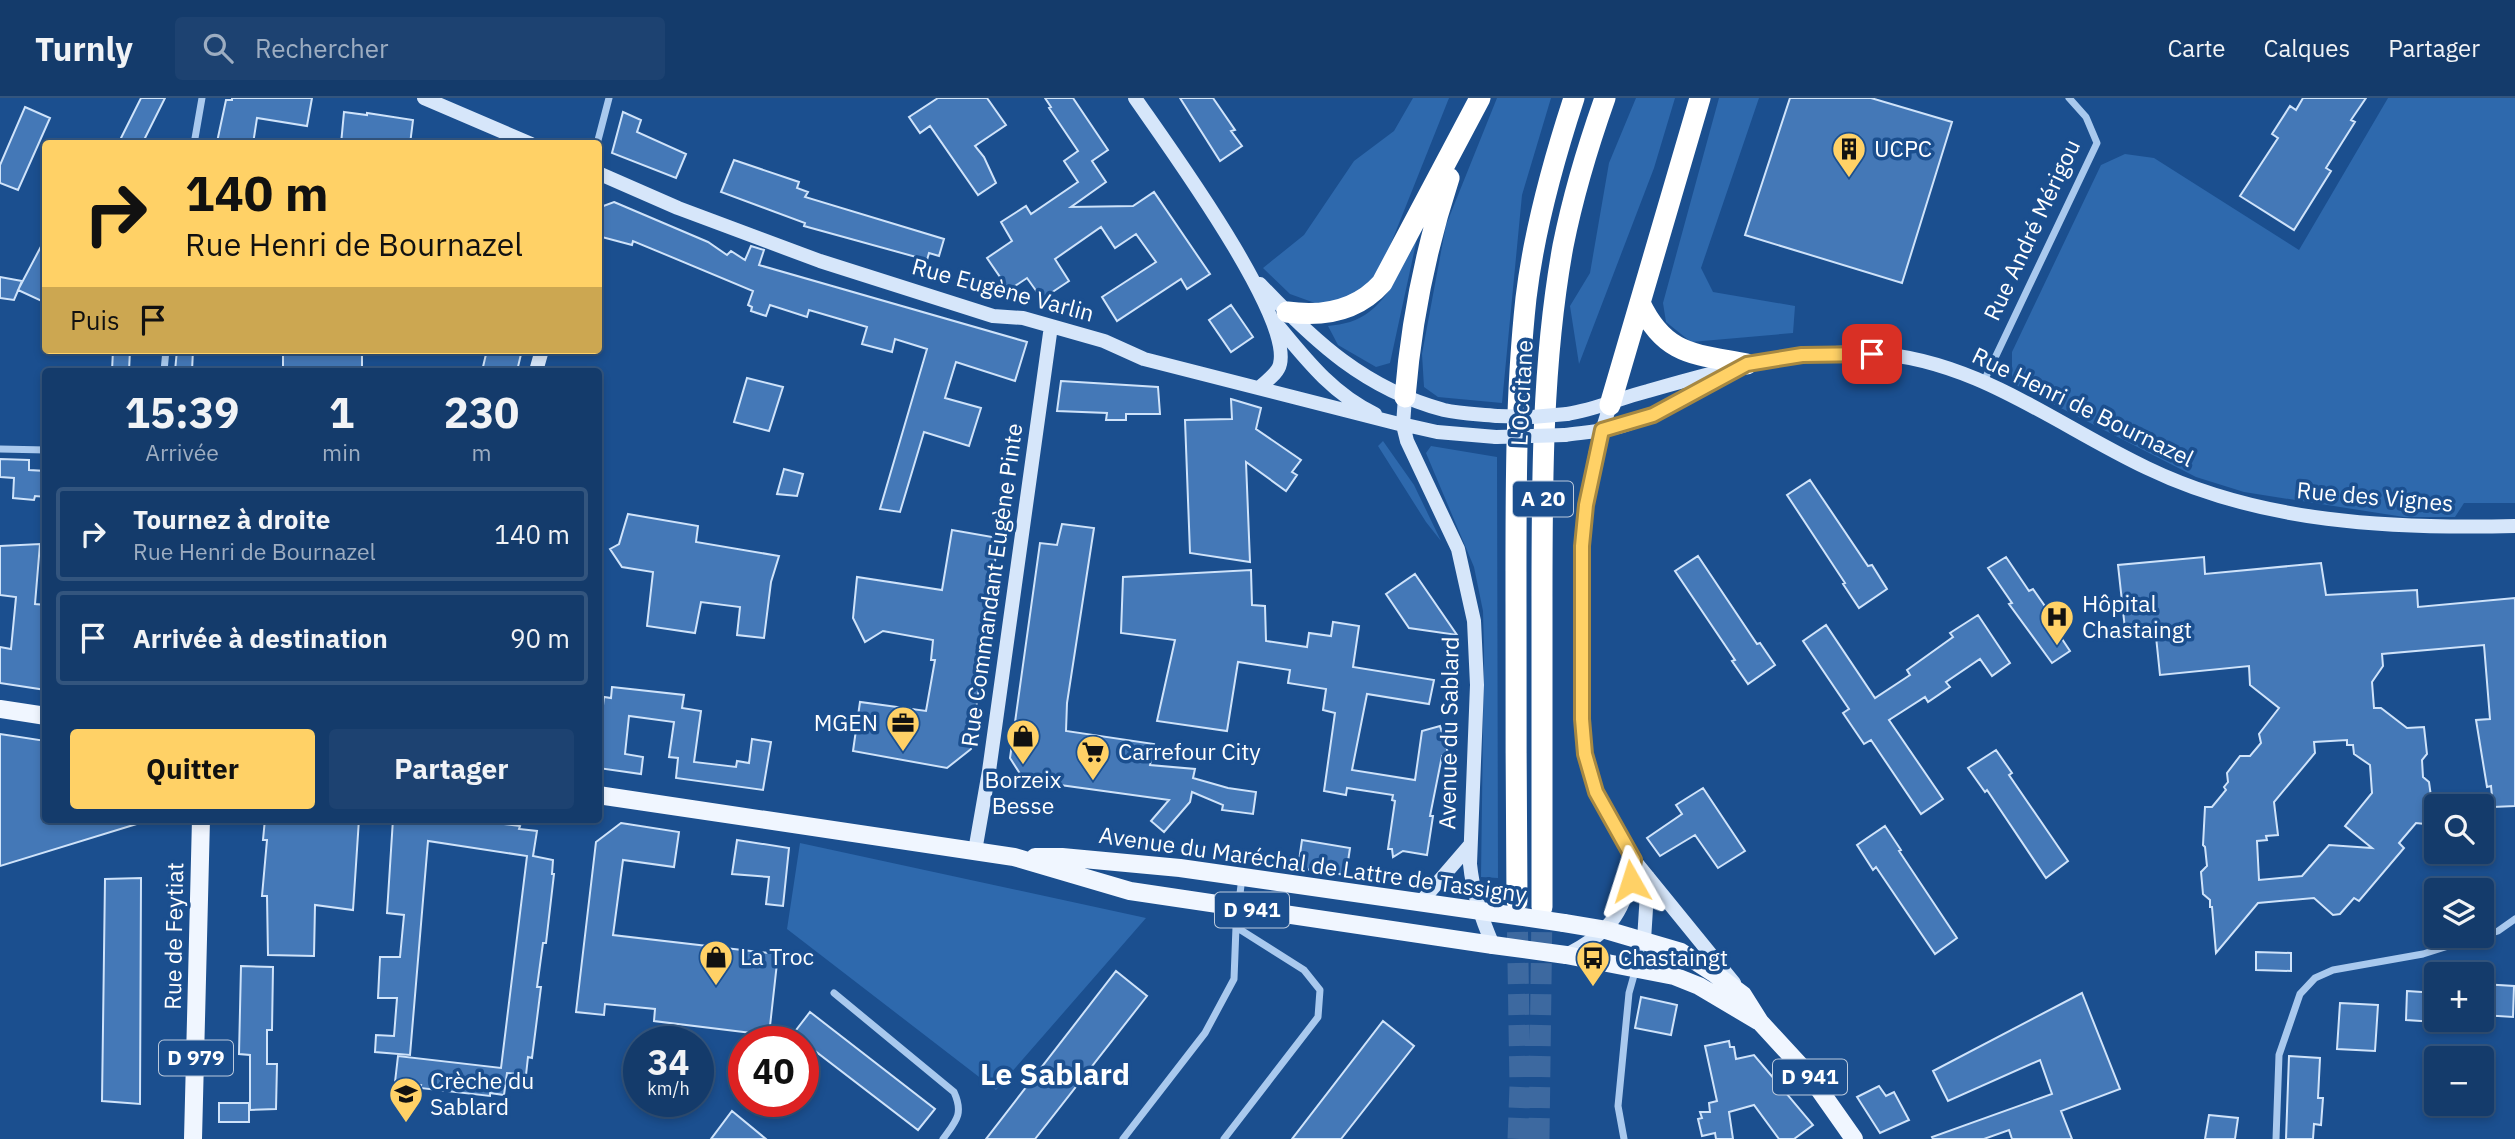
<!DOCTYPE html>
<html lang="fr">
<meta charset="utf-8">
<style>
body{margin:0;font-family:"IBM Plex Sans",sans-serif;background:#1d4271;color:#f1f3f6;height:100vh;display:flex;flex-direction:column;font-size:26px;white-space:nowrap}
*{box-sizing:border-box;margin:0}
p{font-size:23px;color:#9dadc1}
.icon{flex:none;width:38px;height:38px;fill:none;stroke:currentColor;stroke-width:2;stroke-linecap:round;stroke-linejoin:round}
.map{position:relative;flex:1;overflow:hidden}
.details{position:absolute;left:42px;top:270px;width:560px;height:455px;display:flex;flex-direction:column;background:#143b6b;border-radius:7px;box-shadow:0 4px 10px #0003,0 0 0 2px #33557e}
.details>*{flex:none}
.guide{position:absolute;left:42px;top:42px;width:560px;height:214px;border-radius:7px;box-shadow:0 4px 10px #0003,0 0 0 2px #33557e;background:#ffd166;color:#111;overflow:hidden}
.tools{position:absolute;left:2424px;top:696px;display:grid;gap:14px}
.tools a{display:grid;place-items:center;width:70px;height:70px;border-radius:7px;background:#143b6b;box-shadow:0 4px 10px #0003,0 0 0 2px #33557e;font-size:35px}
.speed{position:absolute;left:623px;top:928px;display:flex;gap:14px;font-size:35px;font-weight:700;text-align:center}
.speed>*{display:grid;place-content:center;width:91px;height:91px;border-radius:50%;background:#143b6b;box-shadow:0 4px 10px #0003,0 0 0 2px #33557e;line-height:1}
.speed small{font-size:18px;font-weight:400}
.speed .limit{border:10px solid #d22;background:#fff;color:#111}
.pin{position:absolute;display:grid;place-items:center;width:60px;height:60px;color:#fff;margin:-30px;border-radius:14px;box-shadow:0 4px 10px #0006}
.me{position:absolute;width:77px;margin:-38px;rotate:354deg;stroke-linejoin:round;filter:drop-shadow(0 0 5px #0008)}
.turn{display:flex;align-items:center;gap:24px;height:147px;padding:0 28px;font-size:32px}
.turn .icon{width:91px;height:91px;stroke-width:2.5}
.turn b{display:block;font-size:49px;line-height:60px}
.then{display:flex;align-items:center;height:66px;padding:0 28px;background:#0003;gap:14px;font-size:26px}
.eta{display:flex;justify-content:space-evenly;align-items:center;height:119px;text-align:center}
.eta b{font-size:42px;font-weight:700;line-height:49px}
.primary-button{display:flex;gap:14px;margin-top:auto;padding:14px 28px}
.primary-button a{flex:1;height:80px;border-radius:7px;background:#ffd166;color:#111;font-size:28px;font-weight:700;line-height:80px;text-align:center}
.primary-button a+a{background:#1d4271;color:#f1f3f6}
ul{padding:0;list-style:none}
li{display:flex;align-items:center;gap:21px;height:94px;margin:0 14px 10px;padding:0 14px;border:4px solid #33557e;border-radius:7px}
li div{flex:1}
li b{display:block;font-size:26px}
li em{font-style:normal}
header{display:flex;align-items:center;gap:42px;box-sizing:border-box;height:98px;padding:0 35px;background:#143b6b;border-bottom:2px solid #33557e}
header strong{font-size:33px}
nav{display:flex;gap:38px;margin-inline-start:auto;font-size:24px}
.search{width:490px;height:63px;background:#1d4271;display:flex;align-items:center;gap:18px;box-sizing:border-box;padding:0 24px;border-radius:7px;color:#9dadc1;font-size:26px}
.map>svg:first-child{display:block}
.green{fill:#2e69ad}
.building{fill:#4478b7;stroke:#cfe3fa;stroke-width:2;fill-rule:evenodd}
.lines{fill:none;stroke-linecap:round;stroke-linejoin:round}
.highway-tunnel{stroke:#3d69a0;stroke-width:21;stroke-dasharray:21 10;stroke-linecap:butt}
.street{stroke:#a9c9ee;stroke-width:7}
.secondary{stroke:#d6e6fa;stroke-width:14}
.primary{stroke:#f0f6ff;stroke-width:18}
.highway{stroke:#fff;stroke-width:21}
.secondary-bridge{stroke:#d6e6fa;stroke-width:14}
.primary-bridge{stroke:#f0f6ff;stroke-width:18}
.route-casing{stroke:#a68842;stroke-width:18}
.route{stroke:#ffd166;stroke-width:12}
.labels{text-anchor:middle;stroke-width:7;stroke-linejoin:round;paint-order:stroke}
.shield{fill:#1b4f8f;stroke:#bbcadd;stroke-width:2}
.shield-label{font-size:21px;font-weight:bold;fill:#fff}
.poi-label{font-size:23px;fill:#fff;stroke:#1b4f8f;text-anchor:start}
.street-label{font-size:23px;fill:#fff;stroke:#1b4f8f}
.district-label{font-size:30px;font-weight:bold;fill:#fff;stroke:#1b4f8f}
</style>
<header>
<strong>Turnly</strong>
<div class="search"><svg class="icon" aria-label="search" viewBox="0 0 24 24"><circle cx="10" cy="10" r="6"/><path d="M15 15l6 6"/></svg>Rechercher</div>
<nav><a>Carte</a><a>Calques</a><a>Partager</a></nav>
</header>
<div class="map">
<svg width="2515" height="1041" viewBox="0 0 2515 1041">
<rect width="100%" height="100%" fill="#1b4f8f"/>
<path class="green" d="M1413,0H1449L1378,178L1353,205L1326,209L1290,196L1263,170L1304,137L1354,63L1394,33Z
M1497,0H1551L1522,97L1502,305L1438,299L1424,289L1422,256L1446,127Z
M1636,0H1675L1654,70L1579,266L1570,208L1590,175L1609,65Z
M1719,0H1759L1701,170L1713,194L1795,208L1793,235L1691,244L1666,224L1663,205Z
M2388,0H2515V405H2464L2455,419H2404L2244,394L2196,379L2012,285V254L2101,67L2125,56L2154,60L2299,152Z
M1421,122L1390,265L1376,269L1338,247L1328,228C1336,227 1343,226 1350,224C1392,211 1406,157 1421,122Z
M1383,343L1414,387L1441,443L1426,424L1378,348Z
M1431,348L1497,359L1498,780L1481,779L1484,554L1483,513L1474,469L1426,355Z
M800,745L1146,820L996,992L787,831Z"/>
<path class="building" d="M141,0H165L142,46H118Z
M232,0H312L307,28L257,20L253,46L217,44L226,2H232Z
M938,0H987L1006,27L975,48L984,59L996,85L978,97L930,28L920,35L909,19Z
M1045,0H1073L1108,52L1092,63L1106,84L1071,109L1133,108L1154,94L1210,176L1187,191L1181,181L1117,223L1102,199L1156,164L1136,136L1115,150L1101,129L1055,161L1069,183L1042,201L1027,180L1009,192L987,160L1012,143L1001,124L1026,108L1031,116L1078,84L1064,63L1078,53L1049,10L1051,9Z
M1180,0H1213L1235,32L1231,33L1242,48L1220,63Z
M1790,0H1871L1952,24L1902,185L1745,137Z
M2303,0H2366L2351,22L2355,24L2326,70L2331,73L2294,132L2240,98L2278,40L2272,36L2290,8L2296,12Z
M25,9L50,20L18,92L0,85V67Z
M344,14L367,17V15L413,22L410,46H341Z
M623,14L641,22L637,34L686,56L676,80L612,55Z
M734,62L799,84L797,90L808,94L805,99L944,141L939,158L929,155L927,162L804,128L805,125L721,94Z
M614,104L708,144L727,157L731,153L745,162L751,148L764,152L759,167L1027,244L1015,283L956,264L945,300L981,310L969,348L924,334L900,414L880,411L927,251L895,241L892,254L862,246L867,229L809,212L807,219L770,207L766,218L751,213L752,209L748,207L753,193L633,143L632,147L598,138V110Z
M46,139V205L18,192Z
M0,179L22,183L14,202L0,200Z
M1231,207L1253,239L1231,254L1209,222Z
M113,252H130L129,273H112Z
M177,252H193L192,273H175Z
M283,252H362V273H283Z
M487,252H522L517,273H482Z
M747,280L783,289L769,333L734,324Z
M1061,283L1158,289L1160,316H1126V322H1106L1107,315L1057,313Z
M1231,301L1261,310L1256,331L1301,362L1292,374L1297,377L1286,393L1246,364L1250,464L1190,455L1185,322L1232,321Z
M0,361L29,362V372L46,373V399L35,398L34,402L13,400L14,380L0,379Z
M784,371L803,376L797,398L777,396Z
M1810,382L1868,468L1872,467L1887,491L1859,510L1843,486L1845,485L1787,397Z
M628,416L698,428L696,444L779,458L771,484L764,540L737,537L740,509L701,504L695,535L647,528L653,474L622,469L610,451L619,446Z
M1062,426L1094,430L1067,605L1066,633L1154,646L1150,667L1195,671L1193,680L1228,690L1256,694L1253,716L1222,712L1223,707L1192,694L1190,704L1164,734L1151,723L1169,702L1024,682L1010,660L1040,445L1057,447Z
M952,432L998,440L971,651L947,670L853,653L860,604L926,613L935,562H931L933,542L883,533L865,544L853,520L857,479L942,492Z
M40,446L35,506L46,507V592L0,585V549L11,551L16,499L0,497V448Z
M1698,458L1757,546L1760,545L1775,567L1748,586L1732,563L1735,562L1675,473Z
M2006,459L2029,493L2033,491L2049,514L2046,517L2070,553L2052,565L2009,506L2012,505L1988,470Z
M2204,459L2205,476L2321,465L2326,497L2417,492L2418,509L2515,500V708L2493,709L2491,688L2487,689L2476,622L2490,621L2484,547L2382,556L2383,568L2372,584L2374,610H2381L2407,630L2424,629L2427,656L2422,662L2423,679L2429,684L2435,727L2416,725L2399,745L2404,750L2359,803L2354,800L2340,816L2333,817L2314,800L2258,805L2216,855L2212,809H2210V802L2203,796L2201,774L2207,768L2205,749L2203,747L2205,709H2212L2226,692L2224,689L2228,684L2227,675L2240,658H2250L2261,645L2259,636L2279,610L2250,587L2249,568L2160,577L2155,529L2125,531L2118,467ZM2347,642V647H2353L2354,656L2370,667L2372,695L2345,728L2372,750L2329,747L2302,778L2259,782L2257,743L2267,742L2266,738L2278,737L2274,704L2315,655L2314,644Z
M1251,472L1252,507L1265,508L1266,543L1307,549L1309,535L1331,538L1333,524L1359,528L1353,569L1434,582L1429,606L1367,596L1352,672L1415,682L1422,633L1440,628L1449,658H1442L1430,718H1433L1427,757L1403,753L1393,759L1392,751H1388L1395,703L1392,702L1393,697L1347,690L1346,697L1324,693L1335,615L1323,612L1326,591L1288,585L1290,572L1238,564L1227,633L1157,623L1175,542L1121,535L1123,479Z
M1415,476L1457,537L1409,530L1386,496Z
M1978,517L2010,565L1992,578L1980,561L1946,584L1950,589L1928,604L1925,599L1889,622L1943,701L1921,716L1871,642L1864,646L1843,615L1849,611L1803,543L1826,527L1875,600L1910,577L1907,572L1953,539L1950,535Z
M612,589L684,597L682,610L701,613L694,664L736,669L737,663L749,665L752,641L771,644L763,692L676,680L678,660L669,659L674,624L629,618L625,656L643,659L641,676L598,670V616H602L604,599L611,600Z
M0,636L46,643V721H140V725L0,768Z
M1996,652L2012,675L2009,677L2068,763L2046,780L1987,692L1985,694L1968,670Z
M1703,690L1745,753L1718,770L1695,737L1660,758L1647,740L1682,716L1676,707Z
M265,721H359L353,812L315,807L314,858L268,857L267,798H262L267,742H263Z
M393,721H463L520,728L519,731L537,733L533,758L553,762L552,776H554L546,845H543L537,889H541L532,960L528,959L526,977L507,975L504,997L490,995V998L420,990L421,987L395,984L398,958L501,970L527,758L428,743L410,957L375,954L376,937L394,938L397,900H378L380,859H400L404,817L387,815Z
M621,725L679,734L674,769L623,762L613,837L778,856L769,937L654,923L655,911L605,906L604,917L576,914L596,744Z
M1885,728L1901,752L1899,753L1957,840L1935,856L1876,769L1873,772L1857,747Z
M737,742L789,750L783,808L766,806L769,779L732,776Z
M1302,742L1350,750L1346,777L1298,770Z
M141,780L140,1006L102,1003L105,781Z
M2256,854L2291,855V873L2256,872Z
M241,868L273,869L272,932H267V966H277L276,1011L250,1012V957L239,956Z
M1116,873L1147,898L1035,1041H986Z
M2482,886L2514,888L2513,919L2482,917Z
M2407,893L2436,895V924L2406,922Z
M2082,895L2120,991L2061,1013L2072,1041H2012L2009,1032L1984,1041H1933L1932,1039L2052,996L2040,962L1948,1003L1933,973Z
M1641,899L1677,907L1671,937L1635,930Z
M2340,905L2378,907L2375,953L2337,951Z
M810,914L935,1011L918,1032L793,936Z
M1383,923L1414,948L1341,1041H1292Z
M1729,943L1730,949H1734L1736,961L1754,957L1813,1027L1794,1041H1779L1754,1007L1729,1014L1733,1041H1716L1715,1035L1702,1038L1698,1021L1702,1020L1700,1014H1710L1709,1005L1717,1003L1705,948Z
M2289,958L2320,960L2318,1000H2323L2321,1027L2314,1026L2313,1041H2286Z
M1879,988L1886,998L1894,994L1909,1022L1880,1035L1857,999Z
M219,1005H249V1024H219Z
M732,1013L766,1041H711Z
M2209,1017L2238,1020L2235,1041H2205Z"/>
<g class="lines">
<path class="highway-tunnel" d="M1517,803L1520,988L1518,1041
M1539,1041L1542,809"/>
<path class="street" d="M194,46L202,0
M597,46L609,0
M164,273L166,252
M1984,283L2097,45L2086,19L2069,0
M0,351L46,352
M2482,838L2498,833L2515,821
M834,895L954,994C964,1016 956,1023 943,1041
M1123,1041L1205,935L1234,881L1236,829L1242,779
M1224,1041L1318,919L1320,892L1304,872L1236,829
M1624,1041L1618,1008L1629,895L1643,845
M2276,1041L2279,957L2300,896L2315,880L2333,872L2423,856L2480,838"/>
<path class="secondary" d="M424,0L531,46
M1135,0C1166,45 1292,217 1280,266C1278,276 1266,283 1259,290
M598,75L678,110L820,163L993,218L1023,220L1104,243L1144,261L1403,327
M1260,186C1314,243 1365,291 1444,312C1461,316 1479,316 1497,318
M1275,224C1304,259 1332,296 1375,316
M536,273L542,252
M1405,299L1403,327L1407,343L1458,451L1474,523L1477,587L1470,766C1473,796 1481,820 1493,847
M1610,307L1596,353L1586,407L1582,448V621L1585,656L1596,694L1634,762L1734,885
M1567,316C1595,312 1620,300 1648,293C1721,272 1794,251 1871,255C1976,261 2056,327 2147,370C2261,425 2391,431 2515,428
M1397,325L1437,334L1496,339
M1565,337C1587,334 1610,333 1631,325C1664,314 1694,295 1724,278
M975,753L989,673L1051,228
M1420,805L1470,747
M1644,842L1648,779
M1566,857C1611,835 1627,811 1634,762"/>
<path class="primary" d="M0,611L46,618
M598,697L1014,759L1130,793L1493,847
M1035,759H1062L1180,770L1495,815
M1564,825L1606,832L1681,854L1715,876L1743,897L1760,924L1809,977L1854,1041
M1566,857L1674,878L1699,888L1758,923
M193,1041L201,721"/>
<path class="highway" d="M1640,205C1665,258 1695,256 1747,266
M1287,214C1323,219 1357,213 1382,185L1480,0
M1405,299C1411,225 1426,150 1449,80
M1610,307L1700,0
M1517,803C1516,704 1516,606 1516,507C1516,405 1515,301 1526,200C1534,133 1553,64 1574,0
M1542,809C1542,712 1542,615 1542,517C1542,395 1541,269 1563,148C1573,98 1588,48 1605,0"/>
<path class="secondary-bridge" d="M1497,318L1532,319L1567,316
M1496,339L1565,337"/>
<path class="primary-bridge" d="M1495,815L1564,825
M1493,847L1566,857"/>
</g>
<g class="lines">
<g class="route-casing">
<path id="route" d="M1631,783L1634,762L1596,694L1585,656L1582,621V448L1586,407L1602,332L1653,317L1747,266L1802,257L1872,256"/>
</g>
<use href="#route" class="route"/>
</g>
<defs>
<g id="building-pin" transform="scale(1.75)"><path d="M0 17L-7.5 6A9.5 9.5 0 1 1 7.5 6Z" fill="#ffd166" stroke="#1b4f8f"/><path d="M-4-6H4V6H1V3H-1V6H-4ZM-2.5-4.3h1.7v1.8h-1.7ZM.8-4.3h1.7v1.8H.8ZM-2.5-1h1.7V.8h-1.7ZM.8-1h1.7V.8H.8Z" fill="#111"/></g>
<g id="hospital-pin" transform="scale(1.75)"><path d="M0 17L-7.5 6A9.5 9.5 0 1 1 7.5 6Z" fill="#ffd166" stroke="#1b4f8f"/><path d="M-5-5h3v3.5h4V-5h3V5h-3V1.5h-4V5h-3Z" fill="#111"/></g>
<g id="office-pin" transform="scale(1.75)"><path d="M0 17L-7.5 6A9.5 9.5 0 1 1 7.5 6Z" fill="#ffd166" stroke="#1b4f8f"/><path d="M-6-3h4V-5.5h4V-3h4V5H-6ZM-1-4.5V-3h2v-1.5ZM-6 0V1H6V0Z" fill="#111"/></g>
<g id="shop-pin" transform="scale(1.75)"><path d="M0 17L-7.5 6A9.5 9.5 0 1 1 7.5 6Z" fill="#ffd166" stroke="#1b4f8f"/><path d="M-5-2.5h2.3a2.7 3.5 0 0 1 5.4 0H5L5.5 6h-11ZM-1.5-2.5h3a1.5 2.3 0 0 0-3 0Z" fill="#111"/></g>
<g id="supermarket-pin" transform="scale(1.75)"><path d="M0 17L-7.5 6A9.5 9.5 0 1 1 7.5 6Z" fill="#ffd166" stroke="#1b4f8f"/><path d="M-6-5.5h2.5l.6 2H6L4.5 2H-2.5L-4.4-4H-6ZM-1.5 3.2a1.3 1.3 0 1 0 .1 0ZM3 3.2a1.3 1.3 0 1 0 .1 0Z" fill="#111"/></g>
<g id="bus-pin" transform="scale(1.75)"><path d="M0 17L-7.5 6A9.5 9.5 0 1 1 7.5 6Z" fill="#ffd166" stroke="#1b4f8f"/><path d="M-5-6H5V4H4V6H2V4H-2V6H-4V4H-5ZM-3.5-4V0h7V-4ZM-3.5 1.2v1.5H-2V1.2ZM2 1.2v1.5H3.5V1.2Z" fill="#111"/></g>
<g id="school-pin" transform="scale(1.75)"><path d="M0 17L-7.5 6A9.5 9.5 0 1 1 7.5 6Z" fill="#ffd166" stroke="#1b4f8f"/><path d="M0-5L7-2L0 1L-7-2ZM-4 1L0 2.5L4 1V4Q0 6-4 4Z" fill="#111"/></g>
</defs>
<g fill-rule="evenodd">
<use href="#building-pin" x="1849" y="51"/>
<use href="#hospital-pin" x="2057" y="519"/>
<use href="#office-pin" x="903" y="625"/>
<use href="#shop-pin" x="1023" y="638"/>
<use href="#supermarket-pin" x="1093" y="654"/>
<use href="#shop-pin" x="716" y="859"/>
<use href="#bus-pin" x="1593" y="860"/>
<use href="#school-pin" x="406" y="996"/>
</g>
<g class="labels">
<g class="shield">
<rect x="1513" y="383.5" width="60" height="35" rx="5"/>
<rect x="1215" y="794.5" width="74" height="35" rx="5"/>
<rect x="159" y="942.5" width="74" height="35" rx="5"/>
<rect x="1773" y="961.5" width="74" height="35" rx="5"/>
</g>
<g class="shield-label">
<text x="1543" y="408">A 20</text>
<text x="1252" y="819">D 941</text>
<text x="196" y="967">D 979</text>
<text x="1810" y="986">D 941</text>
</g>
<g class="poi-label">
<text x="1874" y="59">UCPC</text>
<text x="2082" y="514">Hôpital<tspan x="2082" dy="26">Chastaingt</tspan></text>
<text x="878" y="633" text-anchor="end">MGEN</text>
<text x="1118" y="662">Carrefour City</text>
<text x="1023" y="690" text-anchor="middle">Borzeix<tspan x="1023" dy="26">Besse</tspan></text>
<text x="740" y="867">La Troc</text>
<text x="1618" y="868">Chastaingt</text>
<text x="430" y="991">Crèche du<tspan x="430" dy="26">Sablard</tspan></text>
</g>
<g class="street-label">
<text transform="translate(2032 132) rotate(-65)" y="8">Rue André Mérigou</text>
<text transform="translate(1003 192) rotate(15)" y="8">Rue Eugène Varlin</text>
<text transform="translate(1522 295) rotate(-87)" y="8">L'Occitane</text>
<text transform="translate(2083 309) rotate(26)" y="8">Rue Henri de Bournazel</text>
<text transform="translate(2375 399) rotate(5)" y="8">Rue des Vignes</text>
<text transform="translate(992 487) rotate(-82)" y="8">Rue Commandant Eugène Pinte</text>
<text transform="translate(1449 635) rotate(-89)" y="8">Avenue du Sablard</text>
<text transform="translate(1313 767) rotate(8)" y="8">Avenue du Maréchal de Lattre de Tassigny</text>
<text transform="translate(174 838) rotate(-89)" y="8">Rue de Feytiat</text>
</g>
<g class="district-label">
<text x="1055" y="987">Le Sablard</text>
</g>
</g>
</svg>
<div class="tools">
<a><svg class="icon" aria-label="search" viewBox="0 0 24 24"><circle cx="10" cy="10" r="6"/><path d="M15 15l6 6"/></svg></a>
<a><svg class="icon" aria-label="layers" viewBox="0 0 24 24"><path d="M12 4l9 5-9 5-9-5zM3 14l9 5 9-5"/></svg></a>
<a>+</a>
<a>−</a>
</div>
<div class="speed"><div>34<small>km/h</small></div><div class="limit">40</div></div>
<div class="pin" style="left:1872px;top:256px;background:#d93025"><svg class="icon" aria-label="arrive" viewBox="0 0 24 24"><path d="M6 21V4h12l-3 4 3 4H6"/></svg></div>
<svg class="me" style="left:1631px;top:783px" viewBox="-20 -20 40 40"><path d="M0-17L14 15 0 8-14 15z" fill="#ffd166" stroke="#fff" stroke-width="4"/></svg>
<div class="guide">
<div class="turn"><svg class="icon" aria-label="right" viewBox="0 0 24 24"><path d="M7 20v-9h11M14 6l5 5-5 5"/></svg><div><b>140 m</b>Rue Henri de Bournazel</div></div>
<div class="then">Puis<svg class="icon" aria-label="arrive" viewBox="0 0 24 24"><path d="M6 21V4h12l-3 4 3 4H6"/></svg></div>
</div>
<section class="details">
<div class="eta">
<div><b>15:39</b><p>Arrivée</p></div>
<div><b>1</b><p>min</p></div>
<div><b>230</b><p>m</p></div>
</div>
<ul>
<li><svg class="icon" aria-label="right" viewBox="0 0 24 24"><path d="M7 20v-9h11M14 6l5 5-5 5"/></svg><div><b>Tournez à droite</b><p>Rue Henri de Bournazel</p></div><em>140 m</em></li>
<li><svg class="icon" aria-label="arrive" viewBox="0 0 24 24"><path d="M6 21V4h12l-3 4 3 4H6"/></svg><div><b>Arrivée à destination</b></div><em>90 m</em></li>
</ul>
<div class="primary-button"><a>Quitter</a><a>Partager</a></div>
</section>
</div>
